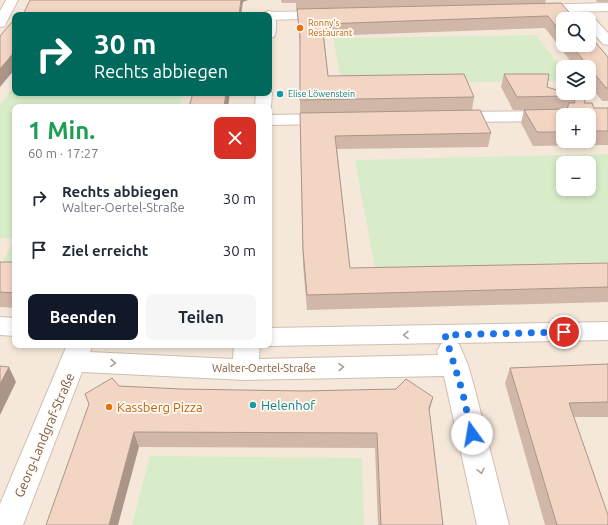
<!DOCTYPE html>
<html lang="de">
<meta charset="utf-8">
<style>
body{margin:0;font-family:Ubuntu,sans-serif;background:#f6f6f7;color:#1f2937;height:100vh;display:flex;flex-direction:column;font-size:15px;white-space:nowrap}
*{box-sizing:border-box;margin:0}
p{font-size:13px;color:#747a83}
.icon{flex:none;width:22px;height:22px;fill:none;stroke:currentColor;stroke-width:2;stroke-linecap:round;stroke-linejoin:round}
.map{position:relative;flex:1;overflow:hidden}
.drawer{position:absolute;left:12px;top:104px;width:260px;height:244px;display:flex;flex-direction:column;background:#fff;border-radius:8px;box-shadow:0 2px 6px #0003}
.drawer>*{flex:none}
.banner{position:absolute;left:12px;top:12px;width:260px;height:84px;border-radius:8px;box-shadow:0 2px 6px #0003;background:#00695c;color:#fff;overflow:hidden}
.controls{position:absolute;left:556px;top:12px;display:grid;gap:8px}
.controls a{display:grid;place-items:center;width:40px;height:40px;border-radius:8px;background:#fff;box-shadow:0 2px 6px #0003;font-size:20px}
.pin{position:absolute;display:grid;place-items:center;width:34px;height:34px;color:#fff;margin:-17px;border:2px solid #fff;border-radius:50%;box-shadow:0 1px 4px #0007}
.me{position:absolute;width:44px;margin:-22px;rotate:347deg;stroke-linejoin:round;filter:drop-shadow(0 0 3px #0008)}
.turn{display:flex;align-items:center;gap:14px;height:84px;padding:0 16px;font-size:18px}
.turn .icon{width:52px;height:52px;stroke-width:2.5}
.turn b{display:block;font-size:28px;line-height:34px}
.round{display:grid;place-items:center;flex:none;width:42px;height:42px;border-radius:8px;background:#f6f6f7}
.headline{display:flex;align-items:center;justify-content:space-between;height:68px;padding:0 16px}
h1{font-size:24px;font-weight:600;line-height:30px;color:#1e9e55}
.action{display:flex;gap:8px;margin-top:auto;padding:8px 16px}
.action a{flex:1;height:46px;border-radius:8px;background:#111827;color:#fff;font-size:16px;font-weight:600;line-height:46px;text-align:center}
.action a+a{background:#f6f6f7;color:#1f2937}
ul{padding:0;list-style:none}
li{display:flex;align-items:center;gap:12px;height:52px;padding:0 16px}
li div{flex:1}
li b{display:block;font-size:15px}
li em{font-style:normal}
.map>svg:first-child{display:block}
.residential{fill:#f5e8da;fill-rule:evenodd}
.green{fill:#d8ecc9;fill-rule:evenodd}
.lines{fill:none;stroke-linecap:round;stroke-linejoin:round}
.street-casing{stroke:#d1beb0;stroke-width:2}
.secondary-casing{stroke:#d6c0b0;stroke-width:2}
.street{fill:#fff;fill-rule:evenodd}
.secondary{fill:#fff;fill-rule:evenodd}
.wall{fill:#d1b7a8;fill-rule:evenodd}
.shaded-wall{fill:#aa9588}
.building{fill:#f3d5c3;stroke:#aa9588}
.oneway{stroke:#af9d94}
.route{stroke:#1a73e8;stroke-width:7;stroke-dasharray:0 12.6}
.food-dot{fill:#e8710a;stroke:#fffaf3;stroke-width:1.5}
.culture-dot{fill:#0f9aa8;stroke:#fffaf3;stroke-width:1.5}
.labels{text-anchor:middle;stroke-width:3.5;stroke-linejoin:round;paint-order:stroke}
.far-food-label{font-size:9px;fill:#c56008;stroke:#fffaf3;text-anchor:start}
.far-culture-label{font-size:9px;fill:#0d838f;stroke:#fffaf3;text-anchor:start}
.street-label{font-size:11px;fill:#7a5c4d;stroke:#fffaf3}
.near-culture-label{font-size:13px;fill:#0d838f;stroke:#fffaf3;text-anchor:start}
.near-food-label{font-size:13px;fill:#c56008;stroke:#fffaf3;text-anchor:start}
.near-street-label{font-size:13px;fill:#7a5c4d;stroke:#fffaf3}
</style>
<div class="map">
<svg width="608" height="525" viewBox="0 0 608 525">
<rect width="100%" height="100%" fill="#fdf6ec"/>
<path class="residential" d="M0,0H608V525H0ZM15,15H269V93H15ZM563,19H589V45H563ZM563,67H589V93H563ZM15,107H269V345H15ZM563,115H589V141H563ZM563,163H589V189H563Z"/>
<path class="green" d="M536,35L563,70V81L342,84L333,38Z
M15,85V93H184L179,107H15V274L0,266L15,239L0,238V105Z
M608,154V262L375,268L355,160ZM563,163H589V189H563Z
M150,456L362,458L364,525H132Z"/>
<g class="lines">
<g class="street-casing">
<path id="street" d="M269,11L273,12C277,18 277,31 274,37L269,38V15H263L265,12Z
M589,16L593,17L608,33V45L603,44L589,28V19H583Z
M269,90L272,93L271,107L269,110V107H255L256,93H269Z
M563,111L569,113L570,115H563V121L454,122L448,120L446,117L448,114L454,112Z
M330,114L336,116L338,119L336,122L330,124L269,125V115Z
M0,317L15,318V336L0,335Z
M608,322V340L456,343L459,344L468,365L475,390L509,525H477L444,376L245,380L82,372L23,525H0V504L67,345H93L90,352L233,359L234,345H260L259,359L438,355L437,351L441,344L444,343L269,346L265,345H269V328Z"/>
</g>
<g class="secondary-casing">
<path id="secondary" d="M6,0H18L6,23L5,26L0,27V11Z
M608,3V11L535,13L531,12L529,9L531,6L535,5Z
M327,11L331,12L333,15L331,18L269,20V15H263L269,12Z"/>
</g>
<use href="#street" class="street"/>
<use href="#secondary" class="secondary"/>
</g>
<path class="wall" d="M281,0H546L545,3L563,19V45H589L608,57V101H602L589,84V67H575L545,28L324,36L328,76L474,97L472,110L491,133L488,147L337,149L350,268L608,263V302L307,310L303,265L300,126V48L298,21L297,10H296V3H282Z
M596,0H608V2H597Z
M504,74L547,87L584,103L594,108H608V145L533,146L521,123L524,110H513L501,87ZM563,115H589V141H563Z
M0,262H15V308L0,307Z
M608,364V417H574L608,525H545L505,383L510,368Z
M119,386L429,413L443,525H378L375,448L139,447Z"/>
<path class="shaded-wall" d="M241,0H248L243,2L241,15H239Z
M15,51V69L0,87V69Z
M226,93H230L228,107H224Z
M9,367L16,382L0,415V384Z
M433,397L429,412V408Z
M134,432L139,447L118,525H109Z"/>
<path class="building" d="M30,0H241L239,15H23Z
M561,3L575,19H563V35L548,16L322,24L328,76L464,74L474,97L300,100V37L297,9Z
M12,22H15V51L0,69V36Z
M589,35L608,57V88H606L571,45H589Z
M504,74H549L547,87L563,92V93H568L586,98L584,103H592L594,108H608V131H589V115H563V132H537L524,110L567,109L569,103H575L574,99L567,96L517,97Z
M193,93H226L224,107H189Z
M480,110L491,133L335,136L350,268L608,263V287L307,295L303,250L300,113Z
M0,262H15V293L0,292Z
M608,364V402L569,403L608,515V525H557L510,368Z
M0,366L9,367L0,384Z
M112,378L119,386L181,389L303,391L396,389L406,379L433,397L429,408L443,525H381L377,433L134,432L109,525H46L89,404L85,394Z"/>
<defs><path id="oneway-chevron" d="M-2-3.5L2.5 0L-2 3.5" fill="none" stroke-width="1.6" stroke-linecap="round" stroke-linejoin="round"/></defs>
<g class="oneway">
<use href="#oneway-chevron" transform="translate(406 335) rotate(179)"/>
<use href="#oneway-chevron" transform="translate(113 363) rotate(3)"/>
<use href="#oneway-chevron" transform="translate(341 367) rotate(-1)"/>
<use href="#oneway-chevron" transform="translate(481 471) rotate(77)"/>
</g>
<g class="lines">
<path class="route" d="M472,434L462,390L445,335L564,332"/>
</g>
<g class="food-dot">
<circle cx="300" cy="28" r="4"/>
<circle cx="109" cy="407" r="4"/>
</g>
<g class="culture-dot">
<circle cx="280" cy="94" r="4"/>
<circle cx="253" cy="405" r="4"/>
</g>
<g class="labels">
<g class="far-food-label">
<text x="308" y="26">Ronny's<tspan x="308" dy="10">Restaurant</tspan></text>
</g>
<g class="far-culture-label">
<text x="288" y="97">Elise Löwenstein</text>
</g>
<g class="street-label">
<text x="264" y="372">Walter-Oertel-Straße</text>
</g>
<g class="near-culture-label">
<text x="261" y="410">Helenhof</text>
</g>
<g class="near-food-label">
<text x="117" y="412">Kassberg Pizza</text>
</g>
<g class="near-street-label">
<text transform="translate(44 435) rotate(-67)" y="5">Georg-Landgraf-Straße</text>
</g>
</g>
</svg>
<div class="controls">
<a><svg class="icon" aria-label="search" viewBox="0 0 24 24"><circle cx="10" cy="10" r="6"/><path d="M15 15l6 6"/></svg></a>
<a><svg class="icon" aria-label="layers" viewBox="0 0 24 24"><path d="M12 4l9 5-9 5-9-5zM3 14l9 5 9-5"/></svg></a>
<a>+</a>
<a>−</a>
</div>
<div class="pin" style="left:564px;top:332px;background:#d93025"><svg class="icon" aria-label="arrive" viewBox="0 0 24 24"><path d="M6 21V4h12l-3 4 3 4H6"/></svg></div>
<svg class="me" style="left:472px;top:434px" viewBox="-20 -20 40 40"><circle r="19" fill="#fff"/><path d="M0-13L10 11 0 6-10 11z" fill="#1a73e8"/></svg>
<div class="banner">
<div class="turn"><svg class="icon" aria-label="right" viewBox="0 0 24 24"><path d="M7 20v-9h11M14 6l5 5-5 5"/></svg><div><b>30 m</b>Rechts abbiegen</div></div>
</div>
<section class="drawer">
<div class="headline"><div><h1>1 Min.</h1><p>60 m · 17:27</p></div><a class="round" style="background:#d93025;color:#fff"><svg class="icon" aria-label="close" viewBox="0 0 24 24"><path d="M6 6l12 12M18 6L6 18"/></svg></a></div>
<ul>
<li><svg class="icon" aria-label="right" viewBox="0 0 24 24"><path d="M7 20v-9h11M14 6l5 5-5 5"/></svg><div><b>Rechts abbiegen</b><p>Walter-Oertel-Straße</p></div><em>30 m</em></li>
<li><svg class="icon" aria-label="arrive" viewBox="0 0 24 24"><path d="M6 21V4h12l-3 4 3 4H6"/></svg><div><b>Ziel erreicht</b></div><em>30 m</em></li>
</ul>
<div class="action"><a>Beenden</a><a>Teilen</a></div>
</section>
</div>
